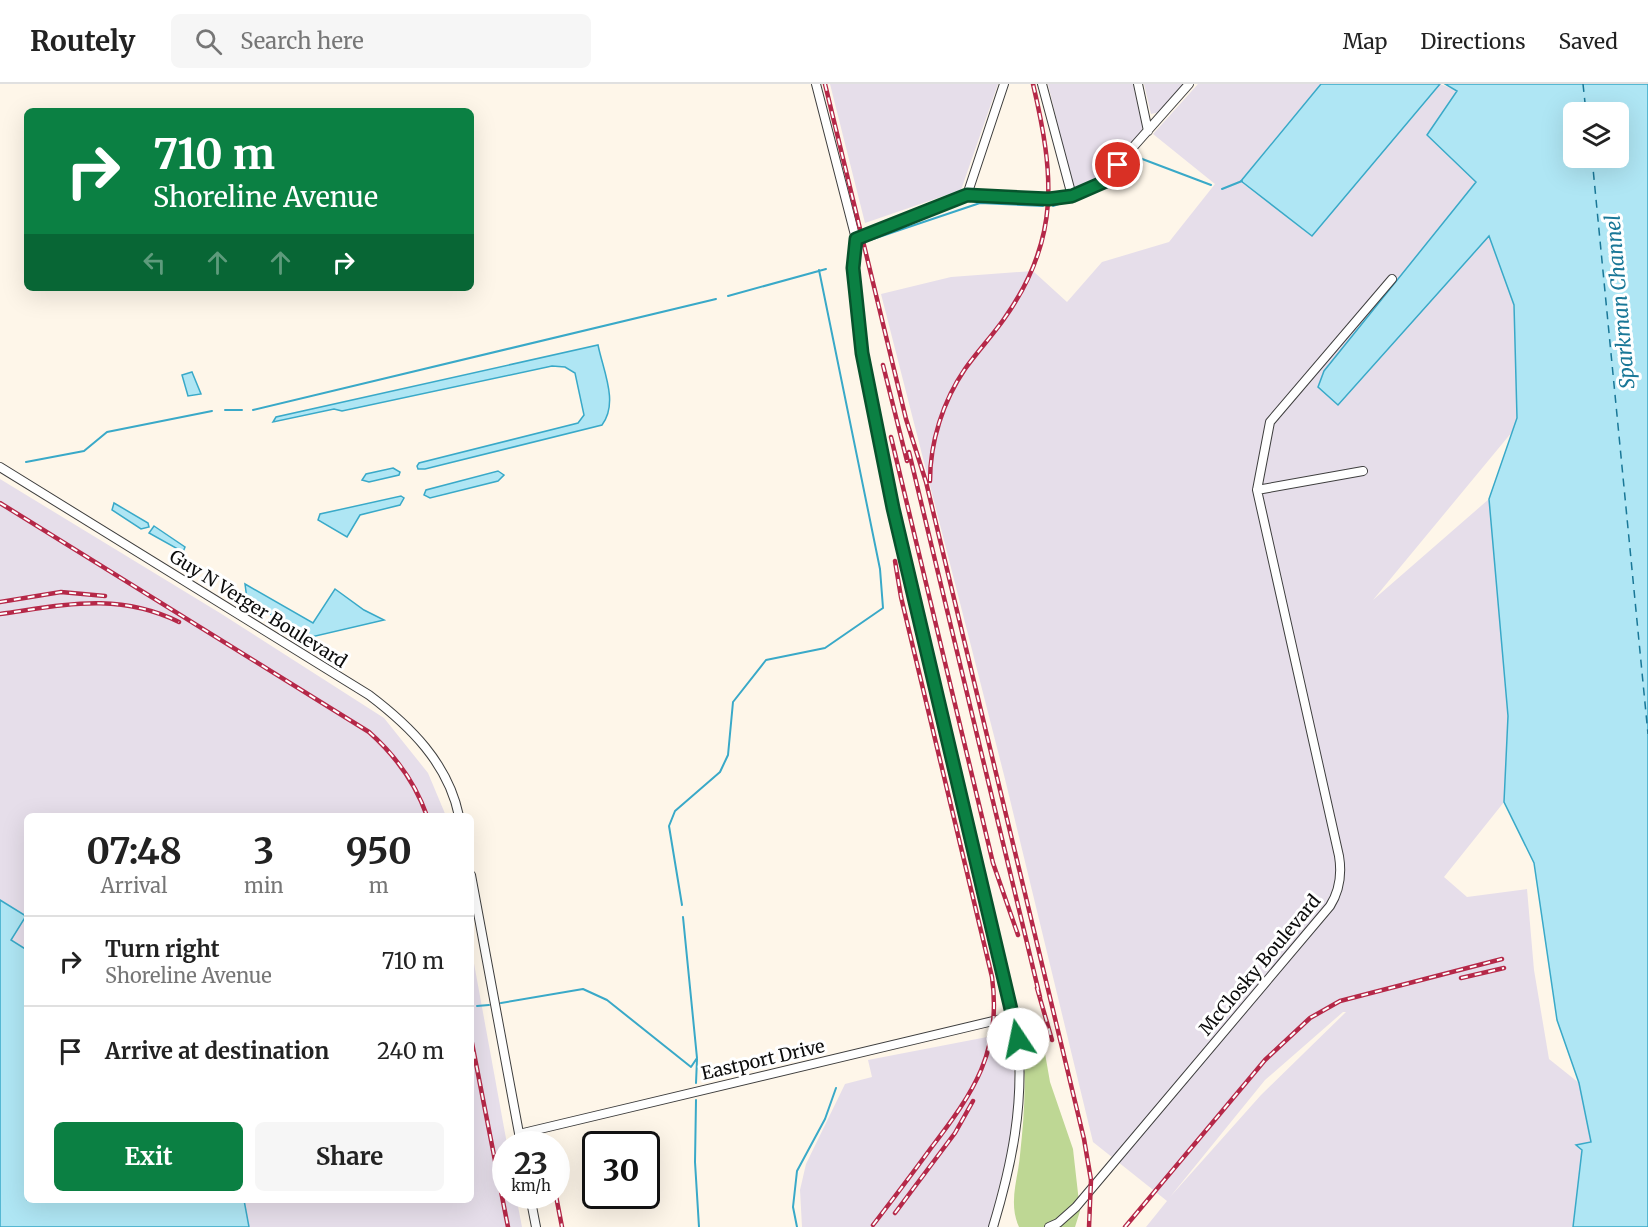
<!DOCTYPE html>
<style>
body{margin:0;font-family:Merriweather,serif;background:#f6f6f6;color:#222;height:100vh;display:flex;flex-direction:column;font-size:22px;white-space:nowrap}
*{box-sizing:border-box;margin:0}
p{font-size:20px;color:#767676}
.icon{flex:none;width:33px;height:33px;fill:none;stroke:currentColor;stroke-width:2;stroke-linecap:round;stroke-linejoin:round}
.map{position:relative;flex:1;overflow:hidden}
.sheet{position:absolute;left:24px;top:729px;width:450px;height:390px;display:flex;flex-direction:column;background:#fff;border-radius:9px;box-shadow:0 6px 24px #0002}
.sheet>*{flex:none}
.guide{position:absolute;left:24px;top:24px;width:450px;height:183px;border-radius:9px;box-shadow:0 6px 24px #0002;background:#0b8043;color:#fff;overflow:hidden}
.fabs{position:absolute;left:1563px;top:18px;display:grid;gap:12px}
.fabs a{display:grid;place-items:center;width:66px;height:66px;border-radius:9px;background:#fff;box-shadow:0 6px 24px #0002;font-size:30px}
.speed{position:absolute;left:492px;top:1047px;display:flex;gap:12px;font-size:30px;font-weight:700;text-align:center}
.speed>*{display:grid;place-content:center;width:78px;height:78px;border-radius:50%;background:#fff;box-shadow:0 6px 24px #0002;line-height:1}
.speed small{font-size:15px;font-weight:400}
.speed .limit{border:3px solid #111;border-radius:9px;background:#fff;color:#111}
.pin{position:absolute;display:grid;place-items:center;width:51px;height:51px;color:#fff;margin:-26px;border:3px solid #fff;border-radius:50%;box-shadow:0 2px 6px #0007}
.me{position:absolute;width:66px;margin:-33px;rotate:349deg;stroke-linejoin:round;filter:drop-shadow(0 0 4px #0008)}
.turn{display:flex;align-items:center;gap:21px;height:126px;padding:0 30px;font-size:27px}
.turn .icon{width:78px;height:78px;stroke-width:2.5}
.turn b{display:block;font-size:42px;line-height:51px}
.lanes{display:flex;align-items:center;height:57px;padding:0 30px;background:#0003;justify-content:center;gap:30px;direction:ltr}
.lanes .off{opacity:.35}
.eta{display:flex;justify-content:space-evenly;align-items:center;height:102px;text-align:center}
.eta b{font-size:36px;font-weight:700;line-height:42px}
.primary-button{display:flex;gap:12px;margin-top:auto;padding:12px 30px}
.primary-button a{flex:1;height:69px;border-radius:9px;background:#0b8043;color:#fff;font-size:24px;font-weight:700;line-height:69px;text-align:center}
.primary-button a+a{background:#f6f6f6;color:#222}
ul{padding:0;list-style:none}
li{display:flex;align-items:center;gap:18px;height:90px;padding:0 30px;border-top:2px solid #e0e0e0}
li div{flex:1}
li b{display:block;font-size:22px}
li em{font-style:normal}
header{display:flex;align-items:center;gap:36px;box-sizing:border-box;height:84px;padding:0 30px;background:#fff;border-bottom:2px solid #e0e0e0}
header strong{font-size:28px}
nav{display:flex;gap:33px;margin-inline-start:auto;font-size:21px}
.search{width:420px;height:54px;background:#f6f6f6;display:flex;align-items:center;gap:15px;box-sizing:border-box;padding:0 21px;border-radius:9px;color:#767676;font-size:22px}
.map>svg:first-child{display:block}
.industrial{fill:#e6deea;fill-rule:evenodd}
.forest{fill:#bed794}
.water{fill:#afe6f4;stroke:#39a9c8;stroke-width:1.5;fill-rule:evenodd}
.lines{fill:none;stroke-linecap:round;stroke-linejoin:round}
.stream{stroke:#39a9c8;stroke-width:2}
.ferry{stroke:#197797;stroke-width:1.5;stroke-dasharray:8 6;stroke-linecap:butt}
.minor-casing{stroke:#3e3e3e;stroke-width:10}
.minor{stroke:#fff;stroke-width:8}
.rail-casing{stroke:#b52848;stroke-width:4.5}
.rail{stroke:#fff;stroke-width:2;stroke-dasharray:7;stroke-linecap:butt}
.route-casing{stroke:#07532c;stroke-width:15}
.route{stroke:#0b8043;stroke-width:10}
.labels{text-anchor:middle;stroke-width:6;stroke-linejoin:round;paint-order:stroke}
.street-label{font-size:18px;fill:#0b0b0b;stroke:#fff}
.water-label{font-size:20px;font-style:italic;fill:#197797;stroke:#fff}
</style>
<header>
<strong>Routely</strong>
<div class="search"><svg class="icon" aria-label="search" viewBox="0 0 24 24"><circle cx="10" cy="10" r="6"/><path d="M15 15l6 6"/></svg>Search here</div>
<nav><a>Map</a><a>Directions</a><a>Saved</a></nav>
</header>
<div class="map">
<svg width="1648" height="1143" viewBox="0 0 1648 1143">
<rect width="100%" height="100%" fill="#fef6e9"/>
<path class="industrial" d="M830,0H998L961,106L865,139Z
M1048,0H1133L1143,45L1105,90L1080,103L1073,105Z
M1144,0H1184L1160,28L1151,30Z
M1198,0H1321L1241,96L1311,152L1440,0L1458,7L1428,51L1476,97L1489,151L1514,221L1517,334L1512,348L1373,516L1489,415L1508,632L1504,718L1444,793L1467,813L1527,805L1534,886L1549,975L1579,999L1591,1058L1582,1065L1573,1143H1146L1167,1117L1093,1058L1005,695L881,210L951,193L1033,187L1067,218L1102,178L1169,158L1215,100L1153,50ZM1343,928H1346L1261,1011L1170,1113L1265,996Z
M0,395L220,529L384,634L428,689L446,732H27V866L11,856L26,832L0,816Z
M471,863L507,1060L506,1112H516L522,1143H249L244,1116H471Z
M1013,948L1016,1036L989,1143H802L800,1106L806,1080L845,1000L872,993L868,976Z"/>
<path class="forest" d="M1031,950L1043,958L1050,998L1073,1065L1080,1127L1075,1143H1019C1008,1119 1018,1095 1020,1071C1024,1035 1027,996 1022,960Z"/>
<path class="water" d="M1321,0H1440L1312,152L1241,97Z
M1445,0H1648V1143H1573L1582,1066L1576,1061L1591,1058L1579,999L1557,936L1534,779L1504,718L1508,632L1489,415L1517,334L1514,221L1489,152L1338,321L1318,303L1324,287L1476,98L1427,51L1457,7ZM1574,28H1618V74H1574Z
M598,261C603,286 619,319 602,341L425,385H418L417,382L419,379L578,339L584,331L575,289L565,283L552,282L342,327L334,325L273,338L276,333Z
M192,288L201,310L188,312L182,291Z
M393,384L400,388L399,391L369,398L362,396L366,390Z
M498,387L504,391L498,397L430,414L424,411L426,406Z
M401,412L404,414L400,421L360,431L347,453L318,436L320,430Z
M114,419L148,439L149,443L141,445L112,426Z
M154,442L185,463L183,468L149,449Z
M245,500L313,539L335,505L364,526L384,536L307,554L247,515Z
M0,816L26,832L11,856L27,866V1116H244L249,1143H0Z"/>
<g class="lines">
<path class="stream" d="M1222,105L1242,97
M1053,122L1108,103L1137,73L1211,101
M870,156L980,119L1043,122
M728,212L826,185
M225,326H242
M253,326L716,215
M26,378L84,367L107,348L212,327
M682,821L669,742L675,727L720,688L728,671L733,618L766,576L825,564L883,524L880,485L819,186
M501,919L583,905L607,916L691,983L697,974L683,833
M477,922L489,921
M696,999L697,975
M696,1016L695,1078L699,1143
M797,1143L793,1123L797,1087L825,1035L836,1004"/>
<path class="ferry" d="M1583,0L1586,28
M1592,74L1648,650"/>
<g class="minor-casing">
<path id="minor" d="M816,0L856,155L853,184L862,269L893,424L1018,955C1024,1021 1012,1080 993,1143
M1042,0L1072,112
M1138,0L1148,47
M967,111L1004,0
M856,155L967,111L1049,115L1072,112L1103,97L1189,0
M0,383L369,611C410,642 448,679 459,732
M1363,387L1257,406L1270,338L1392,195
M471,791L521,1060
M519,1050L1014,932
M530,1112L536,1143
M1049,1143L1058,1139L1076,1123L1330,822C1340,806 1342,790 1339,772L1257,406"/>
</g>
<use href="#minor" class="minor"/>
<g class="rail-casing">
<path id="rail" d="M825,0L906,335L926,398L1084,1055L1091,1096L1089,1143
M883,281L907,377
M891,353L993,779L1018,851
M909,368L1040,913
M930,397C930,358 943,317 965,285C977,268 992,252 1004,235C1061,155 1054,90 1033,0
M0,419L369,648C396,672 415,698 427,732
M0,518L61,508L105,512
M0,530C65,521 117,508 179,538
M1461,894L1504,884
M1037,904L1052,956
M471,954L508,1143
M556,1112L562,1143
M895,1129L955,1049L973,1017
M873,1141C893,1115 912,1090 931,1064C974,1008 1002,967 992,893L901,513L895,477
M1125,1143L1265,976L1310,934L1340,917L1502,875"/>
</g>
<use href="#rail" class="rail"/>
</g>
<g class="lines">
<g class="route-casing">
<path id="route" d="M1018,955L893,424L862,269L853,184L856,155L967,111L1049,115L1072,112L1104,98L1118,81"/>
</g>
<use href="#route" class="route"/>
</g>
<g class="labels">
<g class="street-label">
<text transform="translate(258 525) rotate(32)" y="6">Guy N Verger Boulevard</text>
<text transform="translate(1260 881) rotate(-50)" y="6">McClosky Boulevard</text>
<text transform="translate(763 976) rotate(-13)" y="6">Eastport Drive</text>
</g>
<g class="water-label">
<text transform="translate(1620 218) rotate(-95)" y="7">Sparkman Channel</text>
</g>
</g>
</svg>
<div class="fabs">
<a><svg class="icon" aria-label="layers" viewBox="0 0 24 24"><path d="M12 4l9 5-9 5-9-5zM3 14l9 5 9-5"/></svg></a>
</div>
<div class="speed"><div>23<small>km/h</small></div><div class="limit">30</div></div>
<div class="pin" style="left:1118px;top:81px;background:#d93025"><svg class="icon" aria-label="arrive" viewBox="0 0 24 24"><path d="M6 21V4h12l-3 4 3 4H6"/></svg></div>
<svg class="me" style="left:1018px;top:955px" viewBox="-20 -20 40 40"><circle r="19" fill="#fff"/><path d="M0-13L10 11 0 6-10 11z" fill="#0b8043"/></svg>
<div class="guide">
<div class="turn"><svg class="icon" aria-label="right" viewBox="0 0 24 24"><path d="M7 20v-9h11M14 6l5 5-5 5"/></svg><div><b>710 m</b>Shoreline Avenue</div></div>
<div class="lanes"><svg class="icon off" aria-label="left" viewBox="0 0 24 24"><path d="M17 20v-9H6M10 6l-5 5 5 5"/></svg><svg class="icon off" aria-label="ahead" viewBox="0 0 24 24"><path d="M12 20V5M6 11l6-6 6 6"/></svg><svg class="icon off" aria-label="ahead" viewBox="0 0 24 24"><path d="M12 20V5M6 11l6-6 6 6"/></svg><svg class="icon" aria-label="right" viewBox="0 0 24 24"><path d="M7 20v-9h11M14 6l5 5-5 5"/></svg></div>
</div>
<section class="sheet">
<div class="eta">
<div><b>07:48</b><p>Arrival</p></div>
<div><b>3</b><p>min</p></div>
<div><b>950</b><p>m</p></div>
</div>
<ul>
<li><svg class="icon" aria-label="right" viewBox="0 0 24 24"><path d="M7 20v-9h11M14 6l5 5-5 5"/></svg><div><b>Turn right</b><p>Shoreline Avenue</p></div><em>710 m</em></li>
<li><svg class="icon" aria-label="arrive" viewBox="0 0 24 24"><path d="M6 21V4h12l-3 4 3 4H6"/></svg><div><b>Arrive at destination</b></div><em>240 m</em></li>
</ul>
<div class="primary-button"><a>Exit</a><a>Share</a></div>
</section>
</div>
